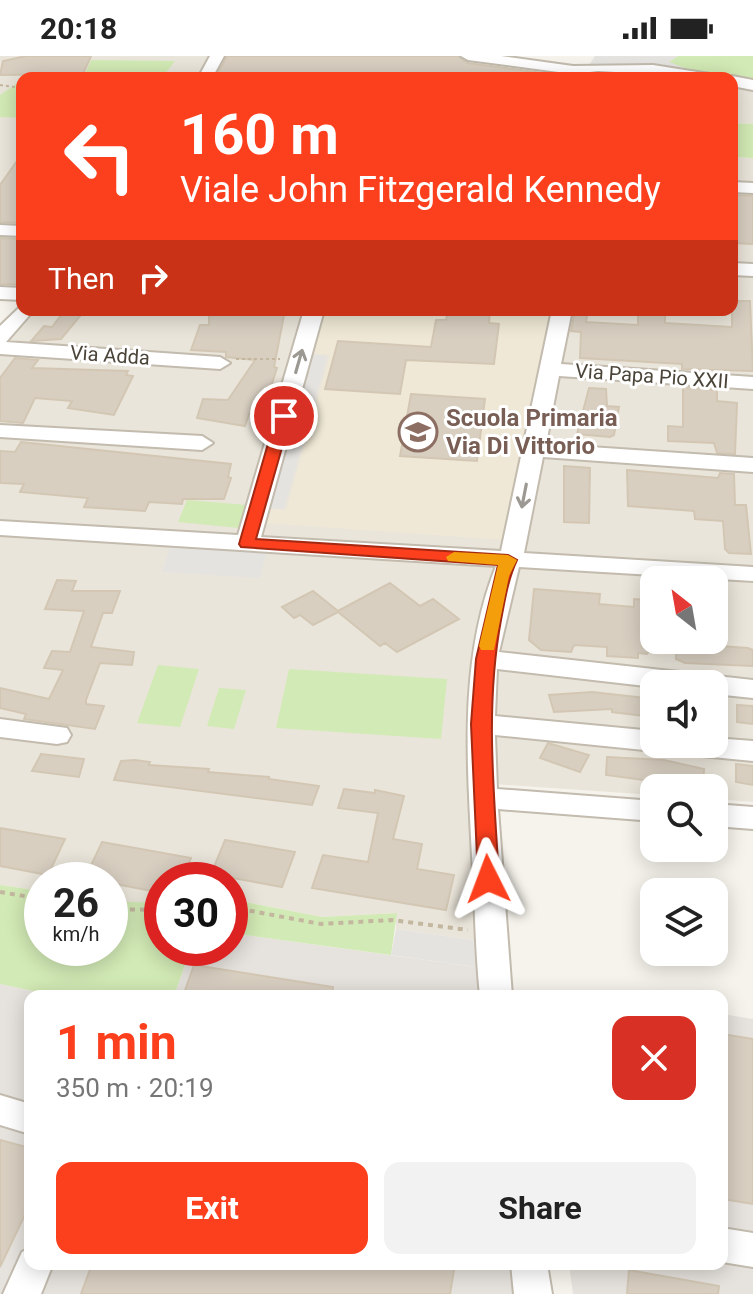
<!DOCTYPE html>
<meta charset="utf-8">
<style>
body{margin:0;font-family:Roboto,sans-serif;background:#f2f2f2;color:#222;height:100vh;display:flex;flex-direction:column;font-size:30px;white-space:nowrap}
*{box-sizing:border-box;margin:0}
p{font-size:26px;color:#767676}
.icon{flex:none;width:44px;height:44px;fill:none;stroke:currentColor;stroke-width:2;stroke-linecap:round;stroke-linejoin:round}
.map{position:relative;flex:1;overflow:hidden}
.panel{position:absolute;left:24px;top:934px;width:704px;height:280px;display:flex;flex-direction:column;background:#fff;border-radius:16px;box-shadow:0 4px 20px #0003}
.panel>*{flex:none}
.guide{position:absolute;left:16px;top:16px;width:722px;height:244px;border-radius:16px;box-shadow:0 4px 20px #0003;background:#fc3f1d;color:#fff;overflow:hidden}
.needle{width:52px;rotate:329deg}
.fabs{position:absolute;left:640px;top:510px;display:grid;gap:16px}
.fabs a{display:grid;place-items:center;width:88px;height:88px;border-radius:16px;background:#fff;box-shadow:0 4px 20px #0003;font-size:40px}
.speed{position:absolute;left:24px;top:806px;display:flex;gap:16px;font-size:40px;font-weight:700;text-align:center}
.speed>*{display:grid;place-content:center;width:104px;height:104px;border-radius:50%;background:#fff;box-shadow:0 4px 20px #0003;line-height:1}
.speed small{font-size:20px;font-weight:400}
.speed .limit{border:12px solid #d22;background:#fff;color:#111}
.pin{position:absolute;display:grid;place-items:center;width:68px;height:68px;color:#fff;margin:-34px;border:4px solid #fff;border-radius:50%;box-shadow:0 2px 8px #0007}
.me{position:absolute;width:88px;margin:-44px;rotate:357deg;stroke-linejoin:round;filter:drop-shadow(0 0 6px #0008)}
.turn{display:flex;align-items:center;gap:28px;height:168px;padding:0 32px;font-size:36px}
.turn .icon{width:104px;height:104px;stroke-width:2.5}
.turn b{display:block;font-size:56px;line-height:68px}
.then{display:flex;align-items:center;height:76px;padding:0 32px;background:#0003;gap:16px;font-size:30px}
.round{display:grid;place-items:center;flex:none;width:84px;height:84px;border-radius:16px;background:#f2f2f2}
.summary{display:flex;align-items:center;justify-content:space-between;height:136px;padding:0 32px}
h1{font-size:48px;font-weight:700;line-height:60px;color:#fc3f1d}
.button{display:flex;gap:16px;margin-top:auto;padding:16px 32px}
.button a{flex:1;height:92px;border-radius:16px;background:#fc3f1d;color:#fff;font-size:32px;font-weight:700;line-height:92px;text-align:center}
.button a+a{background:#f2f2f2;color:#222}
.status{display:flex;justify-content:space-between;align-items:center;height:56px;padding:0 40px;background:#fff;direction:ltr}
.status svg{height:22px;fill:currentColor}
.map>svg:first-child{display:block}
.residential{fill:#eae5da;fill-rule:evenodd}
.industrial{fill:#e6e2dd}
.education{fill:#efe8d6}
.green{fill:#d2eab5}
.parking{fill:#e5e3e0}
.building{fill:#d8cfc1;stroke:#d3c7b4;stroke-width:2}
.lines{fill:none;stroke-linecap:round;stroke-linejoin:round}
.minor-casing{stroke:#c2bbae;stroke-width:4}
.path-far1{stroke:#c4b79f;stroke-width:2;stroke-dasharray:3 3;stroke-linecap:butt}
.path{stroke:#c4b79f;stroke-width:4;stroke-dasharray:5 5;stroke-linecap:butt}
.minor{fill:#fff;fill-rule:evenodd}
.oneway{stroke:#9c9892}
.route{fill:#fc3f1d;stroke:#a42913;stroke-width:2}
.slow{fill:#f59e0b}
.labels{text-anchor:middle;stroke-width:6;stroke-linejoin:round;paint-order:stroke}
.far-street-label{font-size:20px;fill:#4b4439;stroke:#fff}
.education-label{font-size:24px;font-weight:bold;fill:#785e54;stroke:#fff;text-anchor:start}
</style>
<div class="status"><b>20:18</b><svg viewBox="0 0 49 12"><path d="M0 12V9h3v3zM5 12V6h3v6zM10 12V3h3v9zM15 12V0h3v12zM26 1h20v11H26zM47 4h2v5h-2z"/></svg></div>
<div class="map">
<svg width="753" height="1238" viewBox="0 0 753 1238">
<rect width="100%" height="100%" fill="#f6f3ec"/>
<path class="residential" d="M0,0H216L204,22H22V174L0,173Z
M732,24L753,27V68L732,67Z
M732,101L753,102V212L732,211Z
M732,214L753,215V517L512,503L566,254H732Z
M30,254H558L496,519L487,886L396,873V857L322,861L230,843V824H162V847L129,848L110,845V824H42V835L0,829V290Z
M512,507L753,522V746L714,743V732H654V739L492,728L486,664ZM654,524H714V584H654ZM654,628H714V688H654Z"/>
<path class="industrial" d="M230,877L483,912L490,940H174L191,892H230Z
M0,928L57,940H30V1208H513L516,1238H0Z
M722,958L753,963V1238H573L569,1208H722Z"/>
<path class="education" d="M324,254H553L505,484L264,467L268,453L286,454L330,299L310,297Z"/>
<path class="green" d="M678,0H753V27L702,19L668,6Z
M91,4L175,5L162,22H60L62,19L85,18Z
M22,24V62L0,61V39Z
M732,67L753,68V102L732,101Z
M187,444L247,449L239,472L178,466Z
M158,609L199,613L180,671L137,667Z
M289,613L447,623L441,683L276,672Z
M219,632L246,634L234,673L207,670Z
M0,829L42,835V892H110V845L162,847V892H191L174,940H57L0,928Z
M230,843L322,861L397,857L391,899L230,877Z"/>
<path class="parking" d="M595,0H678L669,6L702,19L655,11L589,9Z
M305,298L327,300L284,453L261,451Z
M171,488L267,494L260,522L162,516Z
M396,873L487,886L483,912L391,899Z"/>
<path class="building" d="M26,0H91L83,18L0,19L3,5Z
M227,0H458L468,7L565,20L350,22L352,19L310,17L307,22H215Z
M22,98V167L0,166V129Z
M732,139L753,140V188L732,187Z
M0,182L22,183V229L0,228Z
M732,245H750L753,315L682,313V308L580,302L581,276L571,275L575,254H588L586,266L638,269V254H665V267L732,271Z
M65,254H85L61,283L31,285L44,270L52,271Z
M209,254H285L274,311L277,312L262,359L249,358L245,370L197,362L203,343L228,344L255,304L226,301V296L191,294L200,269H209Z
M448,254L490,255L489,267L499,268L494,308L406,304L400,338L325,333L338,285L431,291L436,264H446Z
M15,302L38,304L32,312L128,315L126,319L133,320L114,359L68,352L72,345L35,342L23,367L0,365V322Z
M683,331L717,334V345L737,347L735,398L717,397L714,387L668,385V370L683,371Z
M589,332L606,333L607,350L619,351L614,379L610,381L577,378Z
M411,338L485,343L477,405L400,400Z
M21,386L231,408L228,421L231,422L224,443H183L182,448L149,446L145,455L84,451L88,442L20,436L24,428L0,427V395L15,396Z
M564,410L590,412L589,467L564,466Z
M627,414L718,422L720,417L734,418L735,449H746L751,498L729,497L725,493L723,465L695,463L694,455L628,450Z
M57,524L76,525L72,535H120L112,557H103L91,591L134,596L132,609L100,607L86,644V648L104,650L95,673L24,663L26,658L0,652V632L49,643L63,614L44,612L52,595L70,596L84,555L45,553Z
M390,527L420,550L433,543L459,563L397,596L385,587L380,590L338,556L313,569L300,559L294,562L282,551L313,535L338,555Z
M534,533L600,538L599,548L634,551V543L654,544V588L647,598L638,597V602L607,600V591L574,589L571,596L541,594L529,584Z
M676,587L748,592L753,594V610L685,607L676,603Z
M592,636L654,643V661L612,656V653L554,656L549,639Z
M737,649L753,650V668L737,666Z
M548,687L589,699L580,716L540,702Z
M41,698L84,703L79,721L32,715Z
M607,701L664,704L704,713L703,732L606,719Z
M135,704L150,706L149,709L209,713L208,716L269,721V723L319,730L312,749L114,724L121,705Z
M736,708L753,710V729L736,726Z
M344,733L375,737V734L404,740L393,783L422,788L417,813L454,819L446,854L312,832L323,799L368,806L378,757L338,752Z
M0,772L65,783L48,819L0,810Z
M225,784L295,796L282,831L211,818Z
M102,786L191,802L182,824H162V837L110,827V824H84Z
M194,909L333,931L332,940H183Z
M722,978L753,983V1148L722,1143Z
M0,1084L30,1092V1148L0,1211Z
M92,1208H455L450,1238H81Z
M629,1214L719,1230L718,1238H627Z"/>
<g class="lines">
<g class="minor-casing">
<path id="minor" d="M210,0H224L212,22H198Z
M461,0H501L573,10L653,9L710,18L717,22L598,15L573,18L468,4Z
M732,20L753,24V34L732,30V22H727Z
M732,126L753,127V137L732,136Z
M0,169L22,170V180L0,179Z
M732,207L753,208V220L732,219Z
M0,231L22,232V244L0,243Z
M22,249V254H34L6,286L220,301L230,307L220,313L0,298V270Z
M304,254H324L261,481L501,495L552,254H572L561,308L753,321V333L559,320L546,388L753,402V416L543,401L524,497L753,511V525L519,511L499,596L753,624V642L714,638V628L654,631L497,613L495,660L654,675V688H666L654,695L495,679L497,733L654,745V765L498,753L512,940H480C475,893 475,846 472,800C467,703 459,602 496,510L0,479V465L238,479Z
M0,369L202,380L213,387L202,394L0,381Z
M0,663L67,672L71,679L67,686L57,688L0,681Z
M714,682L753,685V705L681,698L671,695L667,688H714Z
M714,748L753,751V773L714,770Z
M0,1039L30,1048V1078L0,1069Z
M722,1172L753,1177V1211L722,1206Z
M30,1192V1208H53L41,1238H3L22,1196Z
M511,1208H547L552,1238H514Z"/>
</g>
<path class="path-far1" d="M0,29L22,32
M236,303H280"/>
<path class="path" d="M0,836L42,843
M230,851L321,868L392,864L468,874
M110,853L162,854"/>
<use href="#minor" class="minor"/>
</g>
<defs><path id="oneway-shaft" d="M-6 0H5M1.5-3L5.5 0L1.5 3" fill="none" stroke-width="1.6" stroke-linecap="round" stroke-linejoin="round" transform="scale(2)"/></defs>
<g class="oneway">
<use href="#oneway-shaft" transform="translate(299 305) rotate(-74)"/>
<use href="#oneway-shaft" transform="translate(524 440) rotate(101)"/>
</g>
<path class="route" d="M284,356L291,360L256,483L508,499L517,504C508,523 505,543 501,564C485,650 494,736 499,823L496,829L488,831L478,823L471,668L476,603L498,509L241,491L239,488L276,360Z"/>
<path class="slow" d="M454,496L508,499L517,504L509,520L494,594H481L479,590L498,509L448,505L446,501Z"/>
<defs>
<g id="school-ring" transform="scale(2)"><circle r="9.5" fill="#fff" stroke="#8d6e63" stroke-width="1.5"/><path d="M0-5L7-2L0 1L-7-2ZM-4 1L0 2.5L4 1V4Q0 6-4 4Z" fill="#8d6e63"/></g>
</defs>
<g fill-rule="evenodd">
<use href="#school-ring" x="418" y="376"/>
</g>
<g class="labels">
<g class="far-street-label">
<text transform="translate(110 299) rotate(4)" y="7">Via Adda</text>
<text transform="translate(652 320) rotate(4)" y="7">Via Papa Pio XXII</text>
</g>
<g class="education-label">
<text x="446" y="370">Scuola Primaria<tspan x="446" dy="28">Via Di Vittorio</tspan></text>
</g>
</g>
</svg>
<div class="fabs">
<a><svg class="needle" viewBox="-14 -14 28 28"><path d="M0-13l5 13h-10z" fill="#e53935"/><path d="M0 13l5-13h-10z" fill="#767676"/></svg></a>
<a><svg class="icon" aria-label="sound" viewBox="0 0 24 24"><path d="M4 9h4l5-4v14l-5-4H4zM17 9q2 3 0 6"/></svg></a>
<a><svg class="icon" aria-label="search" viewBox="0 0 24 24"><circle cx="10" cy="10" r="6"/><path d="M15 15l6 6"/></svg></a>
<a><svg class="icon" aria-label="layers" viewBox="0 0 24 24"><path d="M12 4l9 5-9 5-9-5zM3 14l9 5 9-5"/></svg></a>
</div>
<div class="speed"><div>26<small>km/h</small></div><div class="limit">30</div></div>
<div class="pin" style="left:284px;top:360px;background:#d93025"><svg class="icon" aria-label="arrive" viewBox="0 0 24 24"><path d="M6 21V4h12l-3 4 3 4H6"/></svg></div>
<svg class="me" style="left:488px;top:823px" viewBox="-20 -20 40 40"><path d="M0-17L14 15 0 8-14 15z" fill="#fc3f1d" stroke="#fff" stroke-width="4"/></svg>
<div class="guide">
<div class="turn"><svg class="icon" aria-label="left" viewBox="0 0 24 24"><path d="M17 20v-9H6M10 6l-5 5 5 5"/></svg><div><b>160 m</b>Viale John Fitzgerald Kennedy</div></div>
<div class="then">Then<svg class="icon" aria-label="right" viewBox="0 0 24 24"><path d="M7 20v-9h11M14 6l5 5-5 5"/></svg></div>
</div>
<section class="panel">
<div class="summary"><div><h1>1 min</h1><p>350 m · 20:19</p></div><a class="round" style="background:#d93025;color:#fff"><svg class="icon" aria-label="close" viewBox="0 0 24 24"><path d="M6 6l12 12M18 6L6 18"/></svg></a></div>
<div class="button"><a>Exit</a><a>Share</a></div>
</section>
</div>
